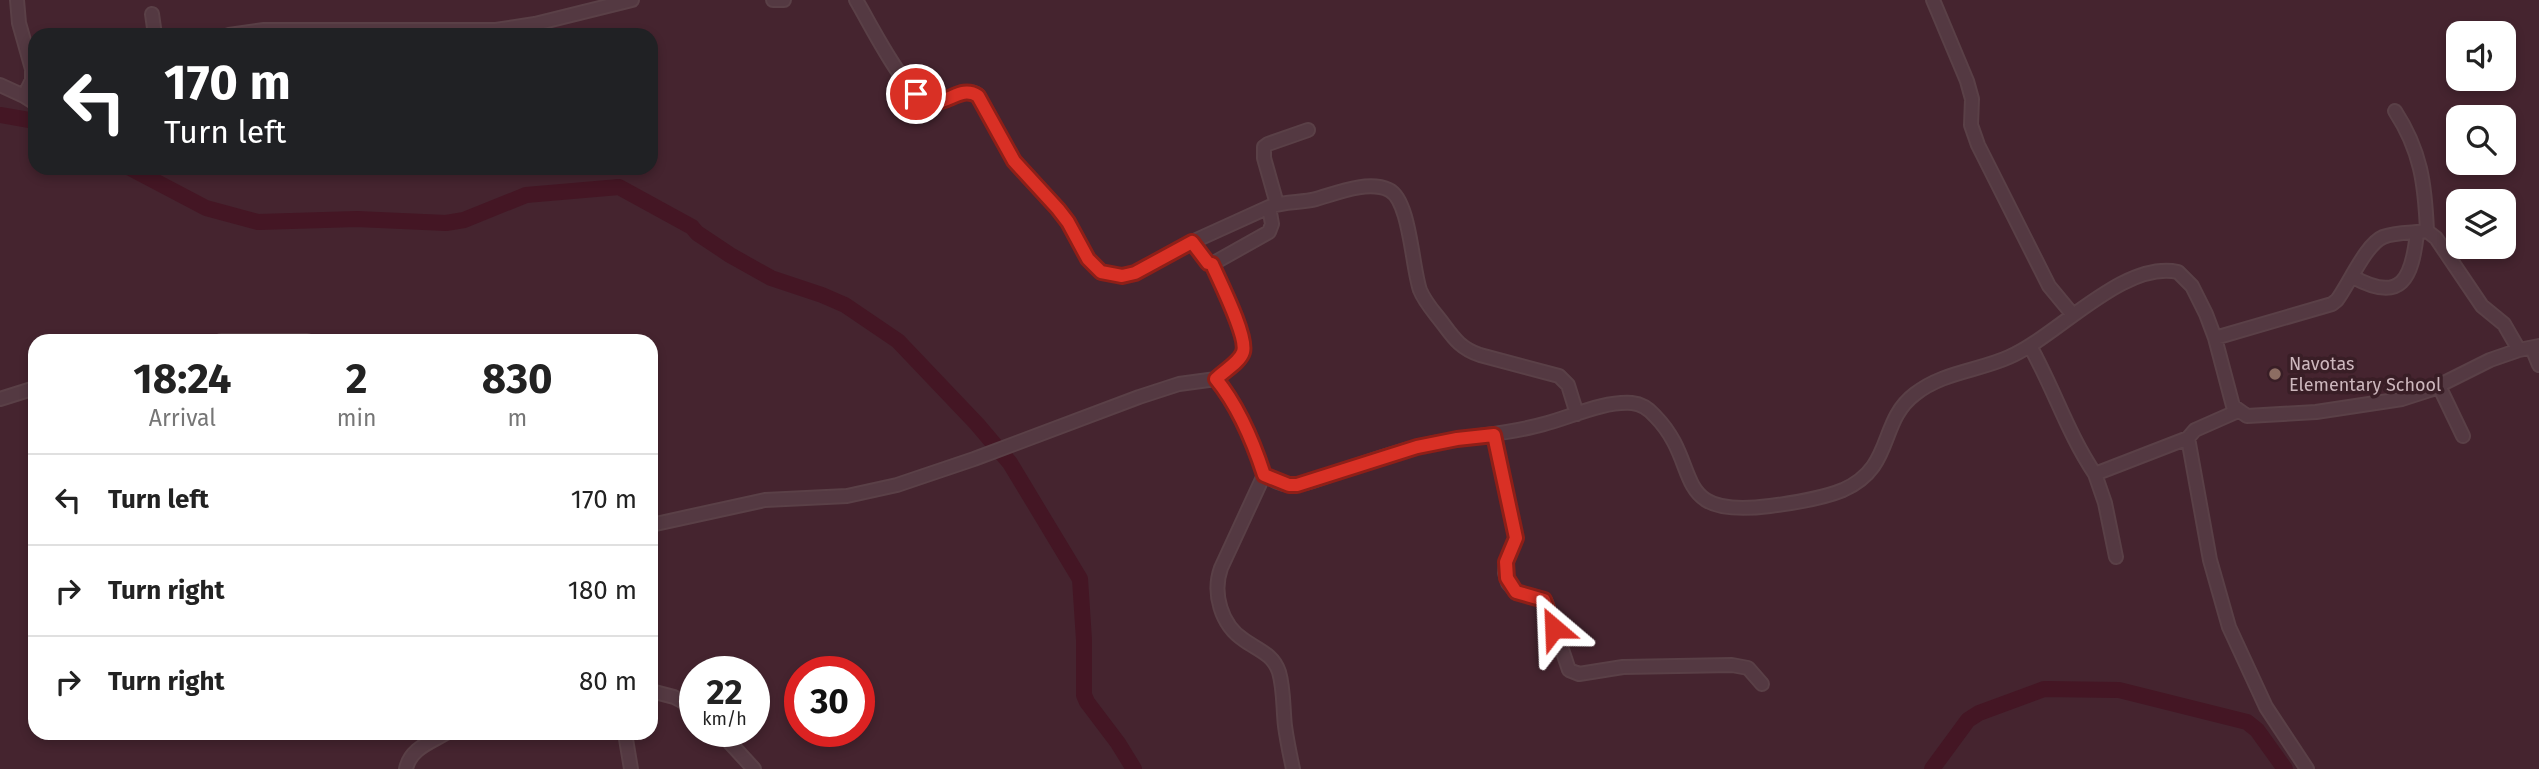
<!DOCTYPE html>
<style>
body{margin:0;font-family:"Fira Sans",sans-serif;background:#f6f6f6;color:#222;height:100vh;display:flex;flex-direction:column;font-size:26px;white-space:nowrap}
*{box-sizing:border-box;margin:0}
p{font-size:23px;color:#767676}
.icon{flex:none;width:38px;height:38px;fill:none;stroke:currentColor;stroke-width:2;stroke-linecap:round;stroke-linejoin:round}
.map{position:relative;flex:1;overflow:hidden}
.sheet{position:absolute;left:28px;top:334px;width:630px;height:406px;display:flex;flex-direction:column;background:#fff;border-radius:21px;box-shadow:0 4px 10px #0003}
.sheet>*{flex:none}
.guide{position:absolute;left:28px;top:28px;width:630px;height:147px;border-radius:21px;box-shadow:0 4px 10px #0003;background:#202124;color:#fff;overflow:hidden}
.fabs{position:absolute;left:2446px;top:21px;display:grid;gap:14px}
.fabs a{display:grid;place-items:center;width:70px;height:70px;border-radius:14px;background:#fff;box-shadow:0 4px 10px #0003;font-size:35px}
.speed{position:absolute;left:679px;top:656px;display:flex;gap:14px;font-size:35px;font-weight:700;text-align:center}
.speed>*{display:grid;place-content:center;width:91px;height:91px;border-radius:50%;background:#fff;box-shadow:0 4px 10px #0003;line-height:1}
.speed small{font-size:18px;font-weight:400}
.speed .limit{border:10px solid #d22;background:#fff;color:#111}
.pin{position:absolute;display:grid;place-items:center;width:60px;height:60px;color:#fff;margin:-30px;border:4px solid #fff;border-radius:50%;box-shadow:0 2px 7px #0007}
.me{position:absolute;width:77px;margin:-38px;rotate:334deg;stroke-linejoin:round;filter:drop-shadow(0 0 5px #0008)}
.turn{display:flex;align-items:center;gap:24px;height:147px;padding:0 21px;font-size:32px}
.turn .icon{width:91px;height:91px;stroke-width:2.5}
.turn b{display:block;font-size:49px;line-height:60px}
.eta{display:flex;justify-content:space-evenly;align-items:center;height:119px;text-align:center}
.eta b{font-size:42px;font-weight:700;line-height:49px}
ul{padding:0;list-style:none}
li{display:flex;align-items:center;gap:21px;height:91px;padding:0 21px;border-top:2px solid #e0e0e0}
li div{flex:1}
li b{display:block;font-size:26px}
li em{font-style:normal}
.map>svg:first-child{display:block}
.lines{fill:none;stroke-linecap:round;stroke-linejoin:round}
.river{stroke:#441624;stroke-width:16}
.minor-casing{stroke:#5a4047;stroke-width:16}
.minor{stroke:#543942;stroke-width:12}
.route-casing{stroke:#8d1f18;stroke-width:18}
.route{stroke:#d93025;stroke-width:12}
.education-dot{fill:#8d6e63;stroke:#391e26;stroke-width:2.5}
.labels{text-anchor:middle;stroke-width:7;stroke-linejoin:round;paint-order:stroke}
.poi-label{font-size:18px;fill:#cdb7bd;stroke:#391e26;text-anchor:start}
</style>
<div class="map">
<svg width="2539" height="769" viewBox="0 0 2539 769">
<rect width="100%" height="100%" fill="#45242f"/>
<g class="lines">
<path class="river" d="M0,115L35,121
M130,168L206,208L258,222L357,219L446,223L464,220L526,195L619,187L692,227L697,233L730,255L771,278L822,295L845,305L898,341L977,424L1010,463L1080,579L1084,640V695L1087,702L1118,743L1134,769
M1932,769L1968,720L1979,713L2044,689L2119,690L2247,722L2257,730L2285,769"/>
<g class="minor-casing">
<path id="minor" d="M17,0L19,23L32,69V80L24,96
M773,0H784
M856,0C869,21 908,102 932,103C949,104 962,85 978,95L1014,161L1058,209L1068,222L1088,259L1102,272L1122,276L1135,273L1192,242L1269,207
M1933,0L1967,81L1972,99L1971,125L1978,145L2049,286L2073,315
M152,14L155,35
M229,35L264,30H496L535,24L632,0
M0,85L24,96L35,103
M2395,111C2421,151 2425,184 2427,231
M1277,204L1264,158V147L1268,144L1308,130
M1192,242L1208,263L1212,264
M2353,277C2402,304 2412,278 2417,233
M2215,338L2332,304L2337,300C2349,284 2366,244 2383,237C2395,232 2414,233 2427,231L2436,238L2482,306L2504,324L2519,350
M221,341H307
M2030,346C2054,389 2068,434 2095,474L2188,438
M2532,348L2539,365
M1216,379C1224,371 1240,362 1243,352C1248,337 1219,280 1212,264L1269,232L1272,224L1269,207C1284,201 1301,203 1316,199C1337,193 1368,180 1389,190C1410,200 1412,267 1420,290C1425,303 1436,314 1444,325C1455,340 1462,349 1480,355L1559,376L1568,385L1577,414
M2439,386L2463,436
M0,399L35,388
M2238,411L2195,430L2188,438L2210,560L2229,627L2266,707L2307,769
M1494,435L1516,538L1506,562L1505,573L1508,583L1516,592L1539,598L1546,602L1569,670L1579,674L1623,667L1732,665L1748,668L1762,684
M2095,474L2105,503L2116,557
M1264,475L1221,568C1212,593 1221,625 1244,640C1258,650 1273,654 1279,672C1284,689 1283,709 1285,726C1287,741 1290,755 1293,769
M651,525L765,500L847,496L897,485L974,459L1139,397L1179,384L1216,379C1239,407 1253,441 1264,475C1273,480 1284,486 1294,485C1308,484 1322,478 1335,473C1362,464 1389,454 1417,447C1459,436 1502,436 1544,424C1571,417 1603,401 1632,403C1642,404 1649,409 1655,416C1704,466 1667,519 1770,506C1794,503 1821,499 1843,490C1895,467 1878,422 1915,394C1943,372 1978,371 2009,357C2058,336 2123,260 2178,272L2192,286L2206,314L2215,338L2233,406L2247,416L2316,412L2402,399L2430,390L2490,360L2519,350L2539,346
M651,691L674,697L695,708
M720,732L754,769
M625,733L631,769
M406,769C410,749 429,743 446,733"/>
</g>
<use href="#minor" class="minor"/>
</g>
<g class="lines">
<g class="route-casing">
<path id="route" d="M916,94C942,117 956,82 978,96L1014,161L1058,209L1068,222L1088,259L1101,272L1122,276L1135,273L1192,242L1208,263L1212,264C1219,280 1248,337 1243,352C1240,362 1224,371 1216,379C1239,407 1253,441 1264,475L1289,485H1297L1417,447L1457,439L1494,435L1516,538L1506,562L1507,578L1516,592L1544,600L1554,628"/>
</g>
<use href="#route" class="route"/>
</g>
<circle class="education-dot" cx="2275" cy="374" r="7"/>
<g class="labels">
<g class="poi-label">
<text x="2289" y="370">Navotas<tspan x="2289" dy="21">Elementary School</tspan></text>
</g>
</g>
</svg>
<div class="fabs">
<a><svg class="icon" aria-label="sound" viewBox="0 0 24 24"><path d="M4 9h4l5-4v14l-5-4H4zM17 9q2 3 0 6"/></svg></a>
<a><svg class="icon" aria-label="search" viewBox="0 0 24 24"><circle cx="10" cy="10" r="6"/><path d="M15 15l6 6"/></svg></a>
<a><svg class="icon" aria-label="layers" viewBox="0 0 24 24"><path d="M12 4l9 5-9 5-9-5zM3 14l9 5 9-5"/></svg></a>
</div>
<div class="speed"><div>22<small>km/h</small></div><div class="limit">30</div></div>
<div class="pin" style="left:916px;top:94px;background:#d93025"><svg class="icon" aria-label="arrive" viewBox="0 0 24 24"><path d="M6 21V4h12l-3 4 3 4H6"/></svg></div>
<svg class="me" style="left:1554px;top:628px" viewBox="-20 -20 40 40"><path d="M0-17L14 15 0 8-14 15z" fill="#d93025" stroke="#fff" stroke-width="4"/></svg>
<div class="guide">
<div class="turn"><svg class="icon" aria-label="left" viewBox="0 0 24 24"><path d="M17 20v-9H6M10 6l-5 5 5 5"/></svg><div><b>170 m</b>Turn left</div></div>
</div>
<section class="sheet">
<div class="eta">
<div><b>18:24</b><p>Arrival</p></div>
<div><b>2</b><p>min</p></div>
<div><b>830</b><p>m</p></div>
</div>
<ul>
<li><svg class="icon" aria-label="left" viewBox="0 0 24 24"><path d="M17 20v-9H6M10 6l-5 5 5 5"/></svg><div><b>Turn left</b></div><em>170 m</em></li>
<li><svg class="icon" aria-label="right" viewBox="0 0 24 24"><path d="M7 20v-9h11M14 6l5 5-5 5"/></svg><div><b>Turn right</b></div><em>180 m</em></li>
<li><svg class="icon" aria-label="right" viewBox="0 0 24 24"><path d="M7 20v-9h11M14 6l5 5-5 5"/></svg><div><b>Turn right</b></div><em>80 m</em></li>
</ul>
</section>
</div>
